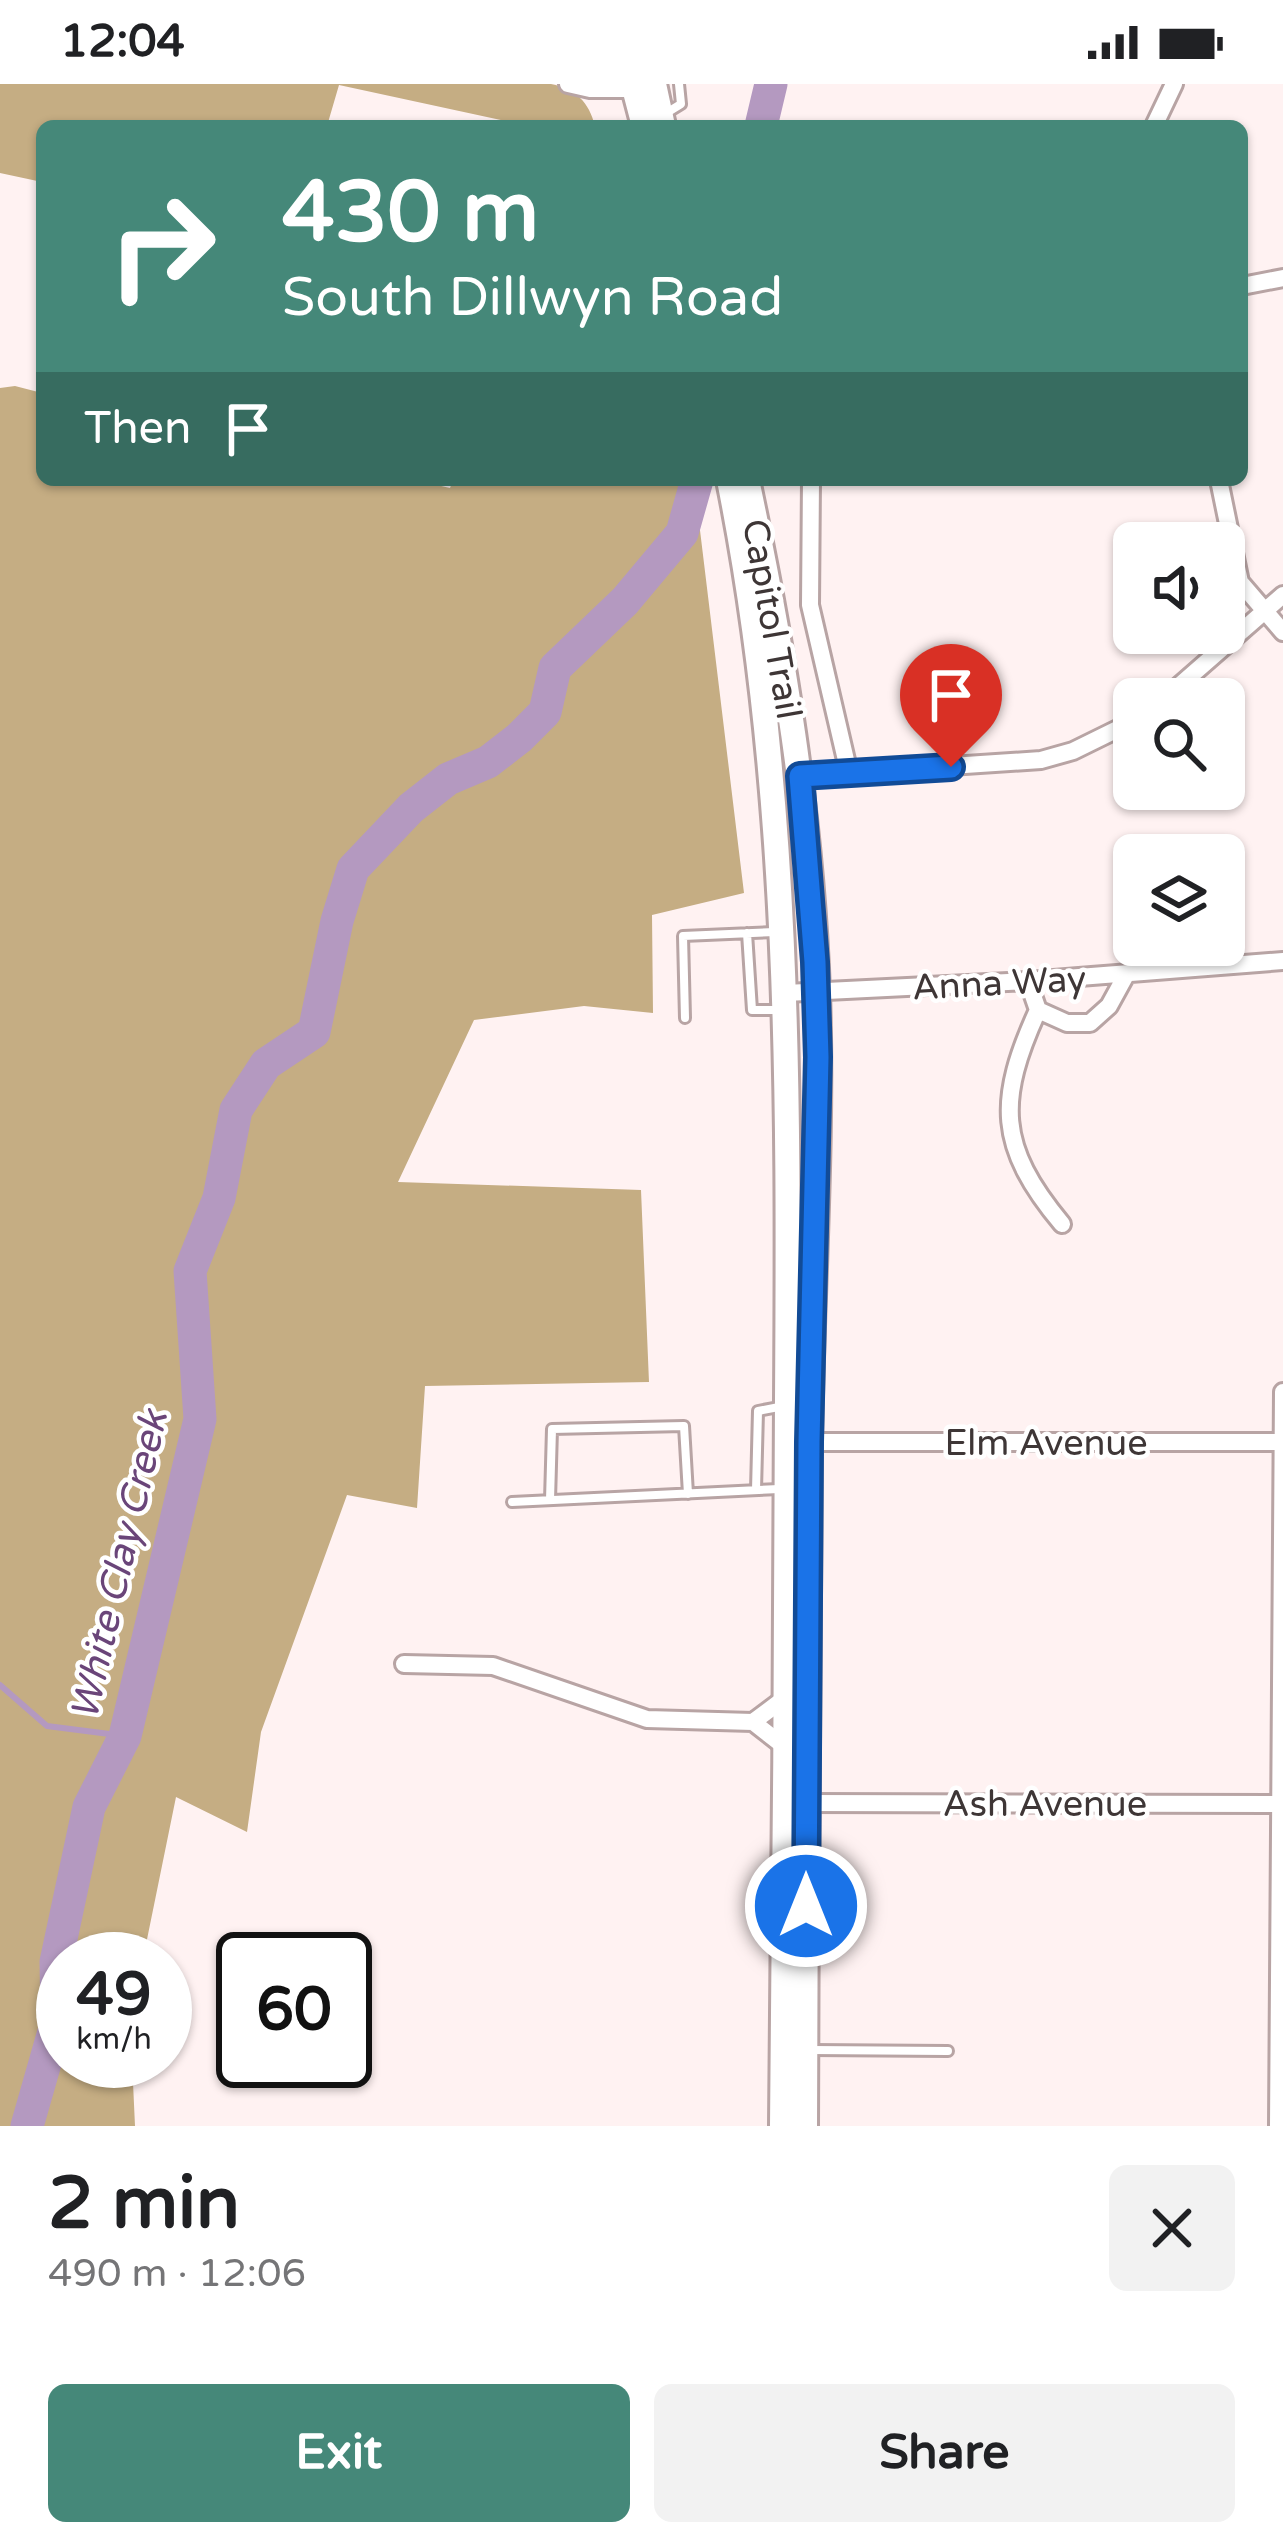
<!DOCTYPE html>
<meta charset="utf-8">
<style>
body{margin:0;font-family:"Varela Round",sans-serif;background:#f2f2f2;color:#202124;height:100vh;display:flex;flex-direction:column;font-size:45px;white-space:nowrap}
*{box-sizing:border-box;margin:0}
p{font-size:39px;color:#757577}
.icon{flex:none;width:66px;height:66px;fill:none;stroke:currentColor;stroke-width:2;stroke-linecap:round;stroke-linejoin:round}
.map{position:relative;height:2042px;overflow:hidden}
.details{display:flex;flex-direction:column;background:#fff;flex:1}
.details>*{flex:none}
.top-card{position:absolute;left:36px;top:36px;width:1212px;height:366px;border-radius:18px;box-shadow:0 3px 9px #0004;background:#458879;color:#fff;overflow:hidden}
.fabs{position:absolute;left:1113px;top:438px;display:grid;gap:24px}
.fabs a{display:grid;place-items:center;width:132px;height:132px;border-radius:18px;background:#fff;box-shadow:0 3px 9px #0004;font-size:60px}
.speed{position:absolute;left:36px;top:1848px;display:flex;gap:24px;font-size:60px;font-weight:700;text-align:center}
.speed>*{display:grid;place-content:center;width:156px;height:156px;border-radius:50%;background:#fff;box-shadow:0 3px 9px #0004;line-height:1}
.speed small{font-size:30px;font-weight:400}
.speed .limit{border:6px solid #111;border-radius:18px;background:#fff;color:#111}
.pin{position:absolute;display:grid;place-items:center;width:102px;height:102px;color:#fff;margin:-123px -51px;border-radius:50% 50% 50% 0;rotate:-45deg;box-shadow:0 0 12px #0007}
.pin .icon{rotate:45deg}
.me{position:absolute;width:132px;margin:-66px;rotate:0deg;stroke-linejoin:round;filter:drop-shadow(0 0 9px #0008)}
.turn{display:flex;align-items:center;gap:42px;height:252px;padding:0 48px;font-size:54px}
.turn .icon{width:156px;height:156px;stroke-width:2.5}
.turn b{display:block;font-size:84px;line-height:102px}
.then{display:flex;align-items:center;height:114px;padding:0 48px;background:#0003;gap:24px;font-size:45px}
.round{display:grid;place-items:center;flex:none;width:126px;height:126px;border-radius:18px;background:#f2f2f2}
.head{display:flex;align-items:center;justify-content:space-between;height:204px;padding:0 48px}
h1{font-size:72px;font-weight:800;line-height:90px}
.primary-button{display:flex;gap:24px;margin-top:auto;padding:24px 48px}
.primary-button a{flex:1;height:138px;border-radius:18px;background:#458879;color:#fff;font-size:48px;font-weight:800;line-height:138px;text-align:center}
.primary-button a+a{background:#f2f2f2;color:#202124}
.status{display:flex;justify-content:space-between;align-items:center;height:84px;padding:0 60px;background:#fff;direction:ltr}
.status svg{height:33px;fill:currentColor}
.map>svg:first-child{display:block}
.forest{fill:#c5ad83}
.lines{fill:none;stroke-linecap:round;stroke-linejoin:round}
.stream{stroke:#b499c0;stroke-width:6}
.river{stroke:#b499c0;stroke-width:33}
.service-casing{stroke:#b8a4a4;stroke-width:14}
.minor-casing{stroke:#b8a4a4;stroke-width:22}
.primary-casing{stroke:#b8a4a4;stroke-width:30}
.service{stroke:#fff;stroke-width:8}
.minor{stroke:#fff;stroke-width:16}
.primary{stroke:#fff;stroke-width:24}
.route-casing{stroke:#114b97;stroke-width:30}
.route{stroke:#1a73e8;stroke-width:21}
.labels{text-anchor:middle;stroke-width:9;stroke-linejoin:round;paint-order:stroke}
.street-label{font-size:36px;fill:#3e3636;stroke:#fff}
.water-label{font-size:39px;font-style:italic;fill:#6a4579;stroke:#fff}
</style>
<div class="status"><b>12:04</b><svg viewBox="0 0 49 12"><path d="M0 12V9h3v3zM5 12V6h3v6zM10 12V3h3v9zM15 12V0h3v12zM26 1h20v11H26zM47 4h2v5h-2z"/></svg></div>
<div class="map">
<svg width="1283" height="2042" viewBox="0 0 1283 2042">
<rect width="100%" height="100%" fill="#fff2f2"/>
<path class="forest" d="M0,0H551C576,5 589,18 595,42H528L339,1L327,42H42V98L0,89Z
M15,302L42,309V396H415L450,404L453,396H688L699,438L744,809L652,831L653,929L584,922L474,936L398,1098L641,1106L649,1298L425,1302L417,1424L347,1411L261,1648L247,1748L176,1713L143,1875H63V1977H132L135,2042H0V304Z"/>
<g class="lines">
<path class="stream" d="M0,1601L47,1642L125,1652"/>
<path class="river" d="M761,42L771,0
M27,2042L57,1937L56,1878L89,1723L125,1652L200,1335L190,1187L219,1114L236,1026L266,980L314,948L337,837L353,785L411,724L448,695L488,678L519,654L545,628L555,584L625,517L682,449L697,396"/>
<g class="service-casing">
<path id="service" d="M668,28L681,20L679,0
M747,849L752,926H782
M685,934L683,852L775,848
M756,1406L758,1327L784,1322
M550,1416L552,1345L684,1342L688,1410
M512,1418L779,1405
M811,1966L948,1967"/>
</g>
<g class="minor-casing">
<path id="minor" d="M568,0L590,5H635
M1154,42L1174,0
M1242,202L1283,194
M811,396L810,521L849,689
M1219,396L1240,498L1283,548
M1164,615L1283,511
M800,692L1041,676L1073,667L1134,637
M1028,897L1038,926C997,1016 997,1062 1062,1140
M786,909L1028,897L1283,877
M1038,926L1067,939H1090L1109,922L1126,891
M809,1358H1283
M404,1580L493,1582L647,1635L753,1638
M785,1663L753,1638L785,1614
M806,1719L1283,1720
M1278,2042L1283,1308"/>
</g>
<g class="primary-casing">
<path id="primary" d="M633,0L644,42
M654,0L663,42
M729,396C790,700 789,1009 787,1317C786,1559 785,1800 782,2042
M747,396C783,565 811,735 817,908C822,1059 811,1210 809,1361C806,1588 806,1815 805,2042"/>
</g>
<use href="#service" class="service"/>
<use href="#minor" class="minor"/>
<use href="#primary" class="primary"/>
</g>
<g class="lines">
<g class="route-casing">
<path id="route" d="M806,1822L809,1358L818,973L815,878L800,692L951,683"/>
</g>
<use href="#route" class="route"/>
</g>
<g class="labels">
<g class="street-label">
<text transform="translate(773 535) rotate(80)" y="13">Capitol Trail</text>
<text transform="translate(999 898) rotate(-3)" y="13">Anna Way</text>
<text x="1046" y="1371">Elm Avenue</text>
<text x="1045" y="1732">Ash Avenue</text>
</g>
<g class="water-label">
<text transform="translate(118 1481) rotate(-77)" y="14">White Clay Creek</text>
</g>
</g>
</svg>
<div class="fabs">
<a><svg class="icon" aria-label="sound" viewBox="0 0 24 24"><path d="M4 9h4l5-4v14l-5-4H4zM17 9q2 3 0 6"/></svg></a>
<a><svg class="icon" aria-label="search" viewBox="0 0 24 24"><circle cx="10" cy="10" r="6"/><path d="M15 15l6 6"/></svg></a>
<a><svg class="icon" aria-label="layers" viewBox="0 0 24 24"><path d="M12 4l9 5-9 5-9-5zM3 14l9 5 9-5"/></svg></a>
</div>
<div class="speed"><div>49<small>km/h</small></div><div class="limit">60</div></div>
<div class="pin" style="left:951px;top:683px;background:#d93025"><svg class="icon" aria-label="arrive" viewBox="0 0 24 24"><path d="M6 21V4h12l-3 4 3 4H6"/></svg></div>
<svg class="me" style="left:806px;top:1822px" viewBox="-20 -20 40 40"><circle r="17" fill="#1a73e8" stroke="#fff" stroke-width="3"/><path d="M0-11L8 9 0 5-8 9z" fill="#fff"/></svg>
<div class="top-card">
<div class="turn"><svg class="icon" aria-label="right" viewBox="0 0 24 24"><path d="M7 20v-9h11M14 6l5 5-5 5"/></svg><div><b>430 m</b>South Dillwyn Road</div></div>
<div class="then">Then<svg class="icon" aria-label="arrive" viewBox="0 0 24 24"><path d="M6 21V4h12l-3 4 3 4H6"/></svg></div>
</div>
</div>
<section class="details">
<div class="head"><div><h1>2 min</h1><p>490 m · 12:06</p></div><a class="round"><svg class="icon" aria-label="close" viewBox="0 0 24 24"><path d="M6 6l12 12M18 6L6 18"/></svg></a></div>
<div class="primary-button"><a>Exit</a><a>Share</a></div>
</section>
